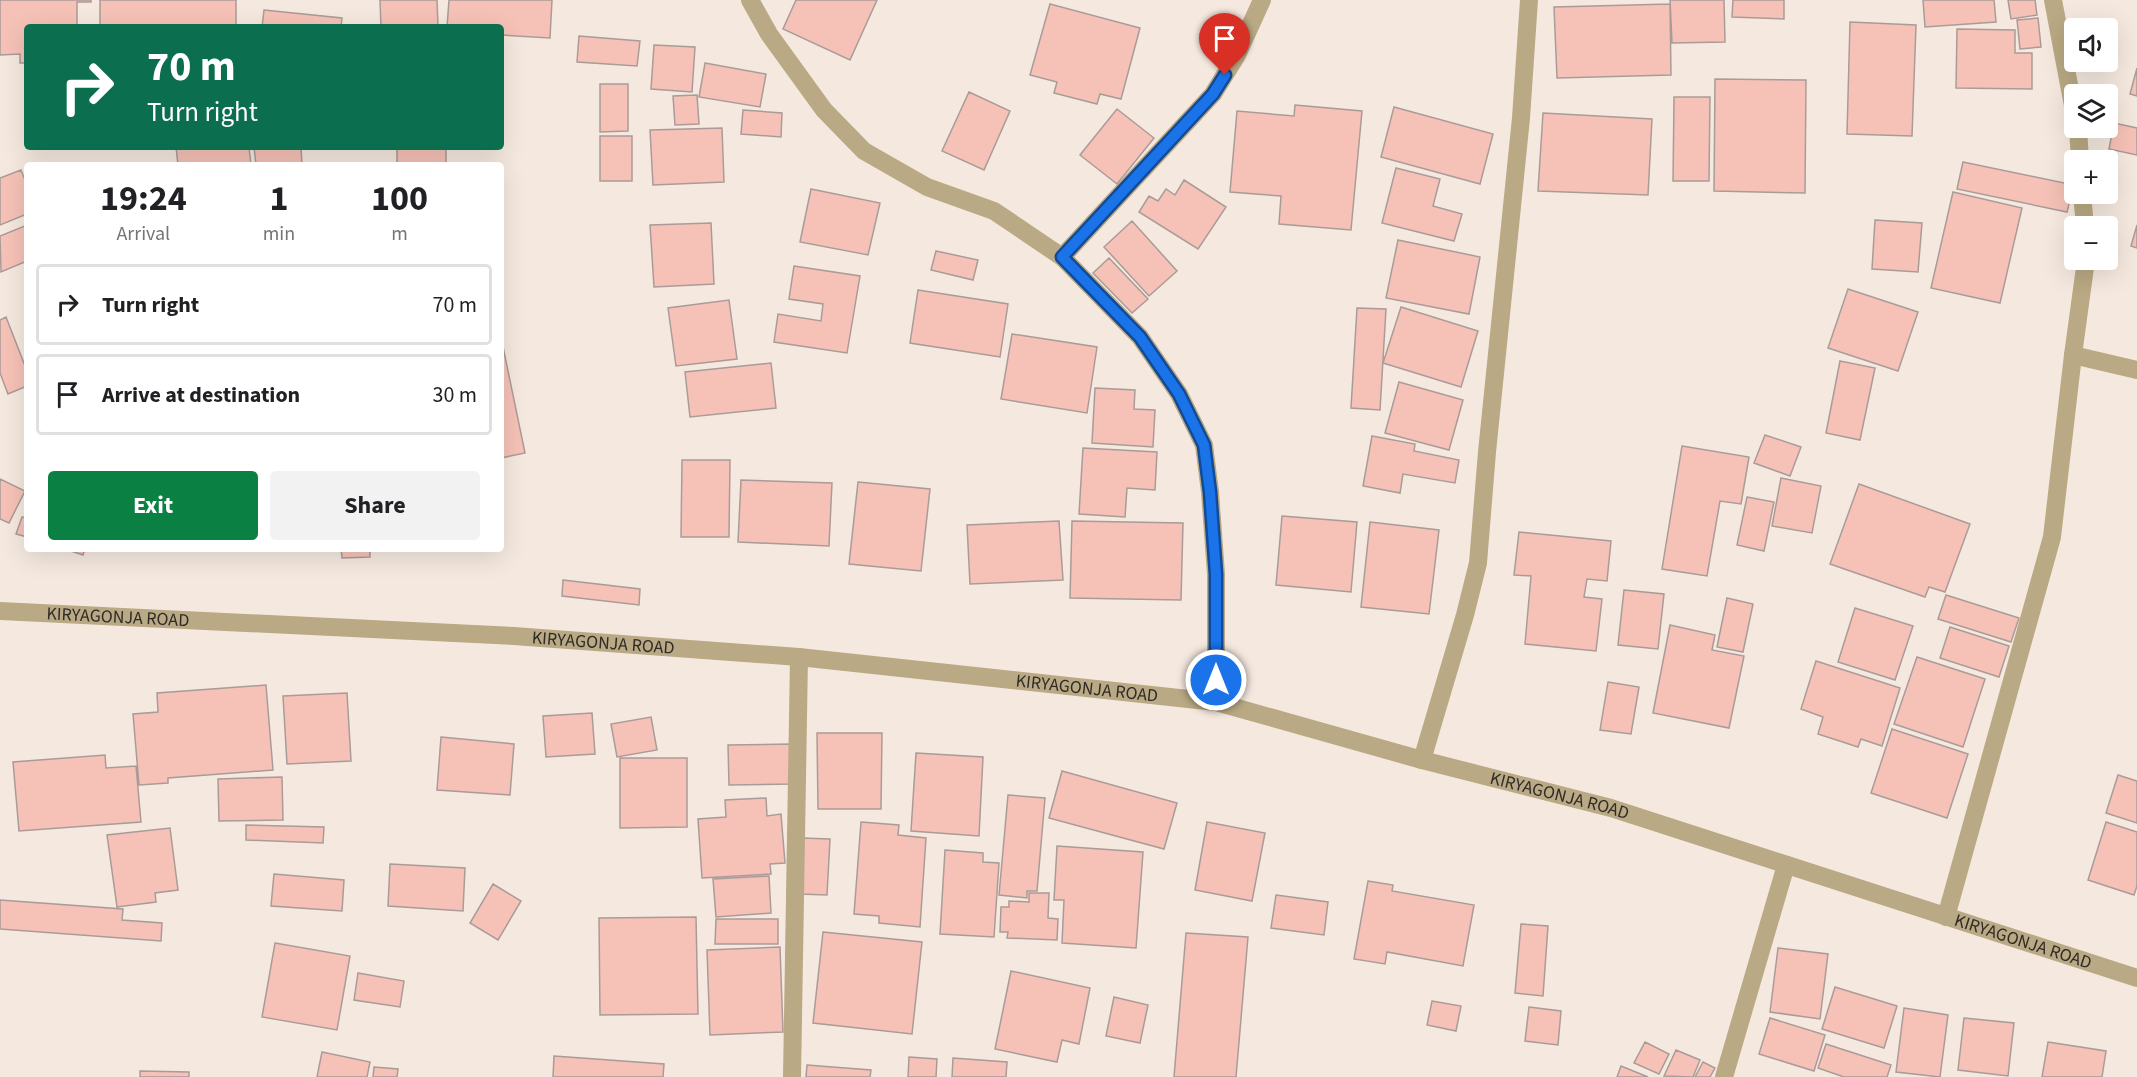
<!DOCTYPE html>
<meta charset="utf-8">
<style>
body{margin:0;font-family:"Source Sans 3",sans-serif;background:#f2f2f2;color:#202124;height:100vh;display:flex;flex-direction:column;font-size:22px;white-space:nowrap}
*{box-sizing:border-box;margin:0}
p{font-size:20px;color:#757577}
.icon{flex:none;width:33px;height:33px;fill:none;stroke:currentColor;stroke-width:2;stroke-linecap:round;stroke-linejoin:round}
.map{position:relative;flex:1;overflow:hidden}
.side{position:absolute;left:24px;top:162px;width:480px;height:390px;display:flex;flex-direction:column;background:#fff;border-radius:6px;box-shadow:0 6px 24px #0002}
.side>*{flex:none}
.banner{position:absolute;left:24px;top:24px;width:480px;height:126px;border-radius:6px;box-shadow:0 6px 24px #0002;background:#0b6e4f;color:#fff;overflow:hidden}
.fabs{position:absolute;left:2064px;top:18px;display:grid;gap:12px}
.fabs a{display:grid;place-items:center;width:54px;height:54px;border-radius:6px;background:#fff;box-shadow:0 6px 24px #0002;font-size:30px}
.pin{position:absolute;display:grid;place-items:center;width:51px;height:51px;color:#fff;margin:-62px -26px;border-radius:50% 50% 50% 0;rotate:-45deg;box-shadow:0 0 6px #0007}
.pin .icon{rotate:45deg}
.me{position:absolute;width:66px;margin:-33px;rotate:0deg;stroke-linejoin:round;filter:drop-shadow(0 0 4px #0008)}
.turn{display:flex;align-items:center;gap:21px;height:126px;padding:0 24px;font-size:27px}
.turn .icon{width:78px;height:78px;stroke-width:2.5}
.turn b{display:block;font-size:42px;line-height:51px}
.eta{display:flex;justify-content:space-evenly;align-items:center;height:102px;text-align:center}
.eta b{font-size:36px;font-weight:700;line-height:42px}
.action{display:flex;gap:12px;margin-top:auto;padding:12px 24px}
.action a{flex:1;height:69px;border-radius:6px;background:#0b8043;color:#fff;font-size:24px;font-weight:700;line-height:69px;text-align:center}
.action a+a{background:#f2f2f2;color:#202124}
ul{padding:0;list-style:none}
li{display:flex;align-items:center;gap:18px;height:81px;margin:0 12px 9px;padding:0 12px;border:3px solid #e0e0e0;border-radius:6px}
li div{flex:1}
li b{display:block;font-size:22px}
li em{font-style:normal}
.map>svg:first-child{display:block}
.building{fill:#f6c2b7;stroke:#aa9b98;stroke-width:1.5}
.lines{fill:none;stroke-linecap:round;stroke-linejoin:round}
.minor{stroke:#b9a984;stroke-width:18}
.route-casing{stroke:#114b97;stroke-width:15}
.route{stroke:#1a73e8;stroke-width:10}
.labels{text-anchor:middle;stroke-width:5;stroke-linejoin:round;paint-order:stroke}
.street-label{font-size:18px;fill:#302b27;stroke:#f5e9df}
</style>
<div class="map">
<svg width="2137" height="1077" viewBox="0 0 2137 1077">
<rect width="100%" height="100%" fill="#f5e9df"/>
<path class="building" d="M0,0H91V2H77V27H27V63H20V54L0,55Z
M100,0H236V27H100Z
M380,0H437L438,27H381Z
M449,0H552L550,38L501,35V27H447Z
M796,0H877L850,60L783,29Z
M1670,0H1724L1725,42L1672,43Z
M1733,0H1784V19L1732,17Z
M1923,0H1994L1996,22L1925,27Z
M2008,0H2035L2037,15L2011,19Z
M1050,4L1140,28L1121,99L1100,94L1097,104L1054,93L1057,82L1030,75Z
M1670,4L1671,75L1557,78L1554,7Z
M264,10L342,18L341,27H262Z
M2038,18L2041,47L2020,49L2017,20Z
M1850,22L1916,25L1912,136L1847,134Z
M1957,29L2015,30V53H2032V89L1956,88Z
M579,36L640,41L637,66L577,62Z
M654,45L695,47L692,92L651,89Z
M705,63L766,74L760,107L699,97Z
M2137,68V96L2130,94Z
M1715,79L1806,80L1805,193L1714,191Z
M600,84H628V131L600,132Z
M969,92L1010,111L984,170L942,151Z
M697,95L699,124L675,125L673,96Z
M1674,97H1710L1709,181H1673Z
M1295,105L1362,111L1351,230L1279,224L1281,196L1230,192L1237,111L1294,116Z
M1394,107L1493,134L1480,184L1381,157Z
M1117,109L1154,138L1117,184L1080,155Z
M743,110L782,113L781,137L741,134Z
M1543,113L1652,119L1648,195L1538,191Z
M2114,123L2137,128V155L2109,149Z
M722,128L724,182L653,185L650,130Z
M600,136H632V181H600Z
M176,147H249L251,165H178Z
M254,147H301L302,165H256Z
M397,147H446V165H397Z
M1963,162L2074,185L2067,212L1957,189Z
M1396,168L1440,179L1433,206L1462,214L1454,241L1382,223Z
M21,170L27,185V214L0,225V178Z
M1184,180L1226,207L1198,249L1139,212L1149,196L1158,201L1166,189L1175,195Z
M811,189L880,203L868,255L800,242Z
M1953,192L2022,208L2000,303L1931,288Z
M1875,220L1922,223L1918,272L1872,269Z
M1132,221L1177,271L1149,296L1104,247Z
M711,223L714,284L654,287L650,225Z
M27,225V261L1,272L0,236Z
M2137,225V248L2131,246Z
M1398,240L1480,257L1469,314L1386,298Z
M936,251L978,260L973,280L931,270Z
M1109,258L1148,299L1132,313L1093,273Z
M794,266L860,276L847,353L774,342L778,314L821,321L823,304L789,299Z
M1848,289L1918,312L1898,371L1828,348Z
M918,290L1008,304L1000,357L910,343Z
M729,300L737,359L676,366L668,308Z
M1401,307L1478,331L1461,387L1383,363Z
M1357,308L1386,309L1380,410L1351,408Z
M6,317L27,371V386L8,394L0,373V320Z
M1012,334L1097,347L1087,413L1001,399Z
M501,337L525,453L501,458Z
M1840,361L1875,368L1860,440L1826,433Z
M771,363L776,408L690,417L685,372Z
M1399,382L1463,400L1449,450L1385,433Z
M1095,388L1135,390L1134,409L1155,410L1153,447L1092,443Z
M1765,435L1801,447L1790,476L1754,463Z
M1372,436L1415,444L1414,451L1459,460L1455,483L1403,474L1400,493L1363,486Z
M1682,446L1749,457L1741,504L1720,501L1707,576L1662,569Z
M1083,448L1157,452L1155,490L1127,488L1125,517L1079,514Z
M682,460H730L729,537H681Z
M1781,478L1821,486L1812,533L1772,526Z
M0,479L25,491L9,523L0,519Z
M741,480L832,483L829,546L738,542Z
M858,482L930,489L921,571L849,564Z
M1859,484L1970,524L1945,592L1929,587L1925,597L1830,564Z
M1747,497L1774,502L1764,551L1737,545Z
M1282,516L1357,522L1351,592L1276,585Z
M22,517L27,518V537L16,534Z
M1059,521L1063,580L970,584L967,525Z
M1072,521L1183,523L1181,600L1070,598Z
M1370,522L1439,530L1429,614L1361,607Z
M1519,532L1611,541L1607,581L1587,579L1584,597L1602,599L1596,651L1525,644L1531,576L1514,575Z
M65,549H85L83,555Z
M341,549H370V557L342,558Z
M563,580L640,589L639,605L562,596Z
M1624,590L1664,594L1658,649L1618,645Z
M1946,595L2019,618L2011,642L1938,619Z
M1727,598L1753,604L1743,652L1717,647Z
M1855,608L1913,626L1895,680L1838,662Z
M1670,625L1715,635L1712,650L1744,656L1729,728L1653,713Z
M1950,627L2009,646L1999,677L1940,658Z
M1917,657L1985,679L1963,747L1894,724Z
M1816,661L1900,688L1882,746L1861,739L1858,747L1818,734L1823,717L1801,709Z
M1608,682L1639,687L1631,734L1600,730Z
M266,685L273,770L168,778V783L139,785L133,714L158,712L157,693Z
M347,693L351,761L287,764L283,696Z
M592,713L595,754L546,757L543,716Z
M651,717L657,750L617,757L611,724Z
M1892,729L1968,754L1947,818L1871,793Z
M817,733H882L881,809H818Z
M441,737L514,744L510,795L437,790Z
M791,744L792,784L729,785L728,745Z
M916,753L983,757L979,836L911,831Z
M105,755L106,768L136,766L141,822L19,831L13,762Z
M620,758H687V827L620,828Z
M1062,771L1177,803L1164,849L1049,818Z
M2118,775L2137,781V823L2106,813Z
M282,777L283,820L219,821L218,779Z
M1008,795L1045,798L1037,891H1027V898L999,895Z
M766,798L767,816L781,814L785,863L770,864L771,874L702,878L698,819L726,817L725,800Z
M861,822L899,825L898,835L926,838L920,927L879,923V916L854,914Z
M1207,822L1265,833L1252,901L1195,890Z
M2106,822L2137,832V886L2134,895L2088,880Z
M246,825L324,827L323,843L246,840Z
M170,828L178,890L155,893L156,902L117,907L107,835Z
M802,838L830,839L827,895L799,894Z
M1057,846L1143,852L1136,948L1062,943L1064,900H1054Z
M945,850L983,853V862L999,863L994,937L940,934Z
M390,864L465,868L463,911L388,906Z
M274,874L344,880L342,911L271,906Z
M769,876L771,913L716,917L713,879Z
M1368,881L1393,885L1392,891L1474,905L1463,966L1387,952L1385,964L1354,959Z
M493,884L521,901L498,940L470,923Z
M1029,893H1049L1048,918L1058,919L1057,940L1007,938L1008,932H1000L1001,907H1009V901L1029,902Z
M1276,895L1328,902L1324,935L1271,928Z
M0,900L123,909L122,920L162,923L161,941L0,929Z
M696,917L698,1014L600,1015L599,918Z
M716,919H778V944H715Z
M1521,924L1548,926L1543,996L1515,993Z
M823,932L922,942L912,1034L813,1023Z
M1186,933L1248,937L1236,1077H1174Z
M275,943L350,956L337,1030L262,1017Z
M780,947L783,1032L710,1035L707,950Z
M1778,948L1828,954L1820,1019L1770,1012Z
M1011,971L1090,988L1079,1044L1062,1040L1057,1062L995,1049Z
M358,973L404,981L400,1007L354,1000Z
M1835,987L1897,1006L1884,1048L1822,1029Z
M1114,997L1148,1005L1140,1043L1106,1036Z
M1432,1001L1461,1006L1456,1031L1427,1025Z
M1529,1007L1561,1011L1558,1045L1525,1041Z
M1904,1008L1948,1015L1940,1077L1896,1072Z
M1770,1018L1825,1035L1814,1071L1759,1054Z
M1964,1018L2014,1023L2008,1076L1958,1070Z
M1645,1042L1669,1054L1659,1074L1634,1063Z
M2048,1042L2106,1051L2102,1077H2042Z
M1826,1044L1891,1065L1887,1077H1844L1818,1068Z
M1676,1050L1700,1060L1693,1077L1664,1076Z
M322,1052L370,1062L367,1077H317Z
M554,1056L664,1064L663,1077H553Z
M909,1057L937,1059L936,1077H908Z
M953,1058L1007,1062L1006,1077H952Z
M1703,1062L1715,1068L1710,1077H1695Z
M807,1065L871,1070L870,1077H806Z
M1621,1066L1648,1077H1617Z
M374,1067L398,1069L397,1077H373Z
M140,1071L189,1072V1077H140Z"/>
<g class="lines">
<g class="minor">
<path d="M750,0L769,34L824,110L864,151L927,187L994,211L1062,257L1140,337L1179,394L1204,445L1210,492L1216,574V702"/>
<path d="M2053,0L2074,111"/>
<path d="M2078,128L2080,160"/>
<path d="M2082,194L2085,226"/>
<path d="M1062,257L1213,94L1237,55L1262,0"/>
<path d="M2073,355L2137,370"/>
<path id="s1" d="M0,611L514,636L799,657L1216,702L1422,760L1611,808L2137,978"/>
<path d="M1422,760L1465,615L1478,563L1487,452L1521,118L1529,0"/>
<path d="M1946,917L2052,537L2073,355L2086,260"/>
<path d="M792,1077L799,657"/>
<path d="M1724,1077L1786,865"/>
</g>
</g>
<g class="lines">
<g class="route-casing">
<path id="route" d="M1216,680V574L1210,492L1204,445L1179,394L1140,337L1062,257L1213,94L1225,75"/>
</g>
<use href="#route" class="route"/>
</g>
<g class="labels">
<g class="street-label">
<text dy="6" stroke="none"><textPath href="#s1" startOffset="118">KIRYAGONJA ROAD</textPath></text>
<text dy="6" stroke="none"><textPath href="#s1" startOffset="604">KIRYAGONJA ROAD</textPath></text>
<text dy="6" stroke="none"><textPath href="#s1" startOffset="1090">KIRYAGONJA ROAD</textPath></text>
<text dy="6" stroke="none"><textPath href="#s1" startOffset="1576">KIRYAGONJA ROAD</textPath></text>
<text dy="6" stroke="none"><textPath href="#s1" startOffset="2062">KIRYAGONJA ROAD</textPath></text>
</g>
</g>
</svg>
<div class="fabs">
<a><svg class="icon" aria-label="sound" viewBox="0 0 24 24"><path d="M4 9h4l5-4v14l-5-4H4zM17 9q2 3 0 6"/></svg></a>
<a><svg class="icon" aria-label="layers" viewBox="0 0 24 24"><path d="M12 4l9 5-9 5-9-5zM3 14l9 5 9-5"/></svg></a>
<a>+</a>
<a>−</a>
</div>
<div class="pin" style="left:1225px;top:75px;background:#d93025"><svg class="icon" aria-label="arrive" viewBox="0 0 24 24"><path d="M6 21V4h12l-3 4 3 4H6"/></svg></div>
<svg class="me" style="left:1216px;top:680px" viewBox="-20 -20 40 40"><circle r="17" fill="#1a73e8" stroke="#fff" stroke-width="3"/><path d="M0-11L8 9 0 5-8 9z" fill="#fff"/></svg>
<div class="banner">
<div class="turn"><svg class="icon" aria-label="right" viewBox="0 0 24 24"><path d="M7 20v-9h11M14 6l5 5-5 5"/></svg><div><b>70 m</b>Turn right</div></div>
</div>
<section class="side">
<div class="eta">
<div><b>19:24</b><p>Arrival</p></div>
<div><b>1</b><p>min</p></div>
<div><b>100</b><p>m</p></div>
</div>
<ul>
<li><svg class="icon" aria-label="right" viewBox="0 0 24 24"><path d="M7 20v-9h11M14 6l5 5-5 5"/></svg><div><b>Turn right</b></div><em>70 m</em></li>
<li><svg class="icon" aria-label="arrive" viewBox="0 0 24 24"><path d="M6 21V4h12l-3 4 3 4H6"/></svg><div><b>Arrive at destination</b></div><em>30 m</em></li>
</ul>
<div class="action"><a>Exit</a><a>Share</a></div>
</section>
</div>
